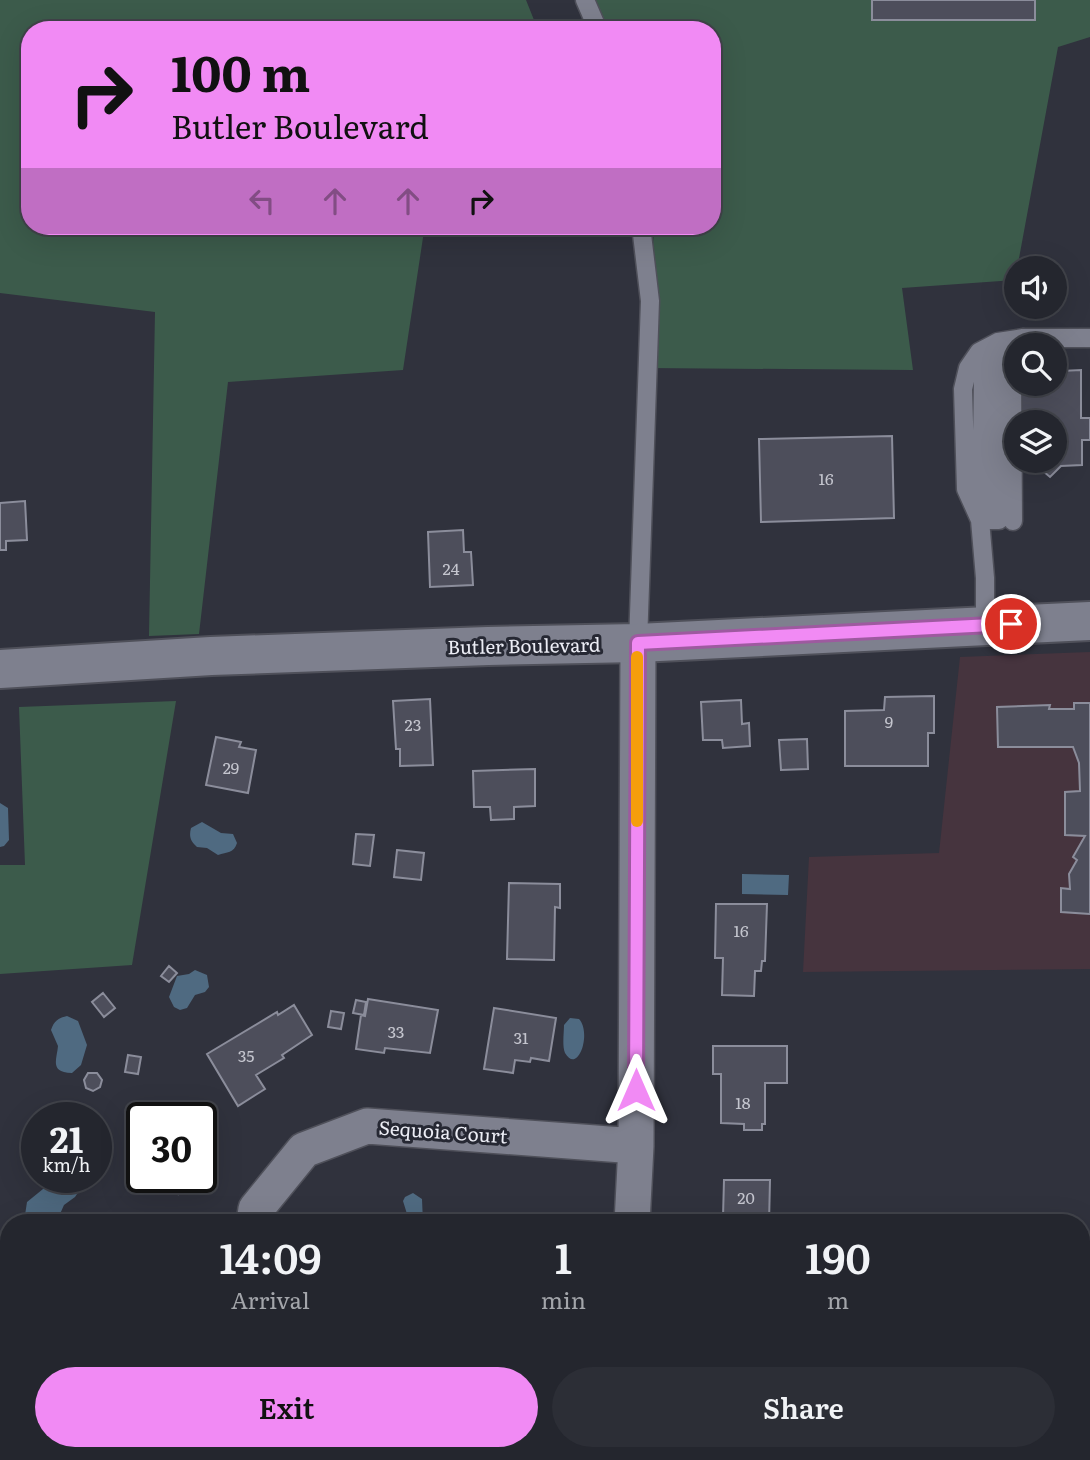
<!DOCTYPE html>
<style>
body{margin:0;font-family:Literata,serif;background:#2c2e36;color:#f1f3f6;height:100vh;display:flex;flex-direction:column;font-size:26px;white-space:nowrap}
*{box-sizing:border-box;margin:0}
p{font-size:23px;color:#a3a5aa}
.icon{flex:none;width:38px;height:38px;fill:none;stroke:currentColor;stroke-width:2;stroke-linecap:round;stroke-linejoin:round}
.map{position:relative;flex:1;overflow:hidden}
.side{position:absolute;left:0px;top:1214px;width:1090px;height:247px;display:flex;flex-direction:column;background:#24262e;border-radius:28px 28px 0 0;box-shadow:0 7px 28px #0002,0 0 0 2px #41434a}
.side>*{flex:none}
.guide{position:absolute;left:21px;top:21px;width:700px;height:214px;border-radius:28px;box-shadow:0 7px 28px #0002,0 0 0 2px #41434a;background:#f18af4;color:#111;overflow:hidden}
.buttons{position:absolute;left:1004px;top:256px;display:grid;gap:14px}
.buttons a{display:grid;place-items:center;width:63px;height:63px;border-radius:50%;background:#24262e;box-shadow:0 7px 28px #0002,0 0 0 2px #41434a;font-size:35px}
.speed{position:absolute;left:21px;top:1102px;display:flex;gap:14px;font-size:35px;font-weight:700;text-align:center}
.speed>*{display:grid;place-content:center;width:91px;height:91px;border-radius:50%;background:#24262e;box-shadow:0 7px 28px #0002,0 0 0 2px #41434a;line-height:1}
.speed small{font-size:18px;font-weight:400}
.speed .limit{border:4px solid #111;border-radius:10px;background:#fff;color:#111}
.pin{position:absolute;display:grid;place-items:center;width:60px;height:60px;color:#fff;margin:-30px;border:4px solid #fff;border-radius:50%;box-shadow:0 2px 7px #0007}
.me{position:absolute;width:77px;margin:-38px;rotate:0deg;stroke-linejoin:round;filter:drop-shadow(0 0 5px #0008)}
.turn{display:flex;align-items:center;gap:24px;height:147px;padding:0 35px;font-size:32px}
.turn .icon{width:91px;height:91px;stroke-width:2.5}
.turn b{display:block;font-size:49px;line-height:60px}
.lanes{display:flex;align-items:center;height:66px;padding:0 35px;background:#0003;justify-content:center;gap:35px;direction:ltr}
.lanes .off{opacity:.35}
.eta{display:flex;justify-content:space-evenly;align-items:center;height:119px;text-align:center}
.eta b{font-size:42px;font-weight:600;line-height:49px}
.cta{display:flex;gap:14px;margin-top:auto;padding:14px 35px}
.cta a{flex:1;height:80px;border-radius:42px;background:#f18af4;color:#111;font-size:28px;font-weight:600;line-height:80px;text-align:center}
.cta a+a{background:#2c2e36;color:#f1f3f6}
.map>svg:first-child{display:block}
.commercial{fill:#46343e}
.green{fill:#3c5b4b}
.water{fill:#4f6a81}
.building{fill:#4d4e5b;stroke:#8b8d9b;stroke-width:2}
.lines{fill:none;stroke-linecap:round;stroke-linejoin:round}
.service-casing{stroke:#4f505a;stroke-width:21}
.minor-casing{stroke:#4f505a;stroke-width:38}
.tertiary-casing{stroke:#4f505a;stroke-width:42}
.service{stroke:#7e808e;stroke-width:18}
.minor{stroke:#7e808e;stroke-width:35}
.tertiary{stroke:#7e808e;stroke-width:38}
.route-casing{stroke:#9d5a9f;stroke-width:18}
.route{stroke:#f18af4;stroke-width:12}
.slow{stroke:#f59e0b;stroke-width:12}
.labels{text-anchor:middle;stroke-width:6;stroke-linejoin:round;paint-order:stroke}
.number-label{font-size:16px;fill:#c4c5ce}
.street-label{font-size:19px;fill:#ecedf5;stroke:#262833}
</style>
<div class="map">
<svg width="1090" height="1460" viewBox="0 0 1090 1460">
<rect width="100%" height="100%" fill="#30323d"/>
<path class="commercial" d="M1090,652V969L803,972L809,857L939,853L960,657Z"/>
<path class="green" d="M0,0H526L538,30H30V226H457L424,231L403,370L228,382L199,634L149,636L155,312L0,293Z
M589,0H1090V37L1058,47L1015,280L902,288L913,370L647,368L654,226H712V30H599Z
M176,701L132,965L0,974V865H25L19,707Z"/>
<path class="water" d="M0,803L8,808L9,840L4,846L0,847Z
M202,822L221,833L233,834L237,843C234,853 227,852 218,855L207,848L197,847C190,841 189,836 191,828Z
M742,874L789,875L788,895L742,894Z
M195,970L207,975L209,987L205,992L195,995L187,1008L180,1010L174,1007L169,997L177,976L189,974Z
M67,1016L78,1021L87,1045L81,1065L72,1073C49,1073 57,1059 58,1046L51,1030C54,1021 58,1018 67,1016Z
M570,1018L579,1019C592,1033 578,1075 565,1053C562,1046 564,1033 564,1025Z
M50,1178H78L81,1188L75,1197L64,1205L56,1223H29L25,1215L27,1202L43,1189Z
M413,1193L422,1199L423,1223H405L407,1214L403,1201L405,1197Z
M9,1451L35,1453L34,1460H8Z"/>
<path class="building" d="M872,0H1035V20H872Z
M1055,365L1061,371L1081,370V418H1090V440H1082V465L1061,466L1050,477L1037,466H1017V460H1055V422H1017L974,447L973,419L1016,418L1017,383H1055Z
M892,436L894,518L761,522L759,439Z
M25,501L27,540L6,541V550H0V503Z
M463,530L464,552H471L473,585L430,587L428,532Z
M934,696V733H928V766H845V711L884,710L885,697Z
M430,699L433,765L400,766V749H396L393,701Z
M741,700L742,724L749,723L750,746L723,748L722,740H703L701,702Z
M1074,703H1090V914L1061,912V888L1070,889L1069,874L1077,860L1073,857L1085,836L1065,835V792L1080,791L1079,763L1073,747H998L997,707L1050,705L1049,709H1074Z
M216,737L241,742L239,747L256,750L248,793L206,785Z
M807,739L808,769L781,770L779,740Z
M535,769V806L514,807V819L491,820L490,807H474L473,771Z
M356,834L374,835L370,866L353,864Z
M397,850L424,853L421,880L394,877Z
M509,883L560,884V908L555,907L554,960L507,959Z
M716,904H767L765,961H762L761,971H755L754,996L722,995L723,958H715Z
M169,966L177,973L169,982L161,976Z
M103,993L115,1008L104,1017L92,1002Z
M368,999L438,1010L430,1053L385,1048L384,1053L356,1049L361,1015L365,1016Z
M356,1000L366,1002L364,1015L353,1013Z
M294,1005L312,1035L282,1055L284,1058L256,1075L265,1089L238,1106L207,1054L277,1012L278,1015Z
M494,1008L556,1018L549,1061L531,1058L530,1062L515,1060L513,1073L484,1069Z
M331,1011L344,1013L341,1029L328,1027Z
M713,1046H787V1083H765V1124H762V1130H744V1124L721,1123V1074H713Z
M128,1055L141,1057L138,1074L125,1072Z
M88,1073H97L102,1080L100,1087L93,1091L86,1088L84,1080Z
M142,1144V1178H181L178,1194L134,1187Z
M724,1180H770L769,1223H709V1216L723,1217Z
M1082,1400H1090V1436L1082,1435Z
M94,1452H126L125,1460L93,1455Z
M486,1452H503V1460H486Z
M703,1452H761L760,1460H703Z"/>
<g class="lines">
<g class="service-casing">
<path id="service" d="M585,0L598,30
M981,516L983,377L986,362L1001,348
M980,520L966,489L963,389L968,368L979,352L998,342L1023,338H1090
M1013,521L1012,371L1014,350L1017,346
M985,625V578L980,520H999L998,365L1006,348L1023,338
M638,643L650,301L641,226"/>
</g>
<g class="minor-casing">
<path id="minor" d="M254,1223L256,1209L304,1150L367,1126L636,1146
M632,1223L636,1146L638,643
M215,1460L217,1452
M623,1460V1452"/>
</g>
<g class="tertiary-casing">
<path id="tertiary" d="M0,669L211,656L488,646L638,643L1090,621"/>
</g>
<use href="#service" class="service"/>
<use href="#minor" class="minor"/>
<use href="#tertiary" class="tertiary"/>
</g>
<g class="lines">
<g class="route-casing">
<path id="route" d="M636,1090L638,643L1011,624"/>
</g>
<use href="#route" class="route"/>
<path class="slow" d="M637,821V657"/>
</g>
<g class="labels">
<g class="number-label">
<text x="826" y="485">16</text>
<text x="451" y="575">24</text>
<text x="889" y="728">9</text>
<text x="413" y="731">23</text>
<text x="231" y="774">29</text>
<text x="741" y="937">16</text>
<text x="396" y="1038">33</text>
<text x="521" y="1044">31</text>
<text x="246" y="1062">35</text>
<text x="743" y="1109">18</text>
<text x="746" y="1204">20</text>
</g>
<g class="street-label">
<text transform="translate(524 646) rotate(-1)" y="7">Butler Boulevard</text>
<text transform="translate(443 1132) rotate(4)" y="7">Sequoia Court</text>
</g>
</g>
</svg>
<div class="buttons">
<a><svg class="icon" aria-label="sound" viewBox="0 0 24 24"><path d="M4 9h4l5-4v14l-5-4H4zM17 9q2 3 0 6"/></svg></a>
<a><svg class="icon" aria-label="search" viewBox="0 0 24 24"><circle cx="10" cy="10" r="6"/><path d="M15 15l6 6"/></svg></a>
<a><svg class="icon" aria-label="layers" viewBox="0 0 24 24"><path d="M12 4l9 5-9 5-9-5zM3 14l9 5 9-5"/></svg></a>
</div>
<div class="speed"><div>21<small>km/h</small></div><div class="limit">30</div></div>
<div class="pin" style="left:1011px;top:624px;background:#d93025"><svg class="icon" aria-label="arrive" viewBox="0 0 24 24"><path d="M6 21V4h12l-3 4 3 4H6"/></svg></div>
<svg class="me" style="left:636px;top:1090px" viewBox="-20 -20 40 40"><path d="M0-17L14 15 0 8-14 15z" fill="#f18af4" stroke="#fff" stroke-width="4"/></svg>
<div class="guide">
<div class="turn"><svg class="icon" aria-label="right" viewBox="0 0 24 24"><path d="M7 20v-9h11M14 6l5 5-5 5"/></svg><div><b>100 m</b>Butler Boulevard</div></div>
<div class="lanes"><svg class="icon off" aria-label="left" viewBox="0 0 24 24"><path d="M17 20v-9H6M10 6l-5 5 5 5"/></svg><svg class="icon off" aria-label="ahead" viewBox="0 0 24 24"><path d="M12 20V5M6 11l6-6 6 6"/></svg><svg class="icon off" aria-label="ahead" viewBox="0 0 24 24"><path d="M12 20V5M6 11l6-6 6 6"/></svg><svg class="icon" aria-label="right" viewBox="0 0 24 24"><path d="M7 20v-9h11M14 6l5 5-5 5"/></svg></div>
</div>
<section class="side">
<div class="eta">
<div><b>14:09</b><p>Arrival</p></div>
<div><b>1</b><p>min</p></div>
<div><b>190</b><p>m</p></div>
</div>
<div class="cta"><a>Exit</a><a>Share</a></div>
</section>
</div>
